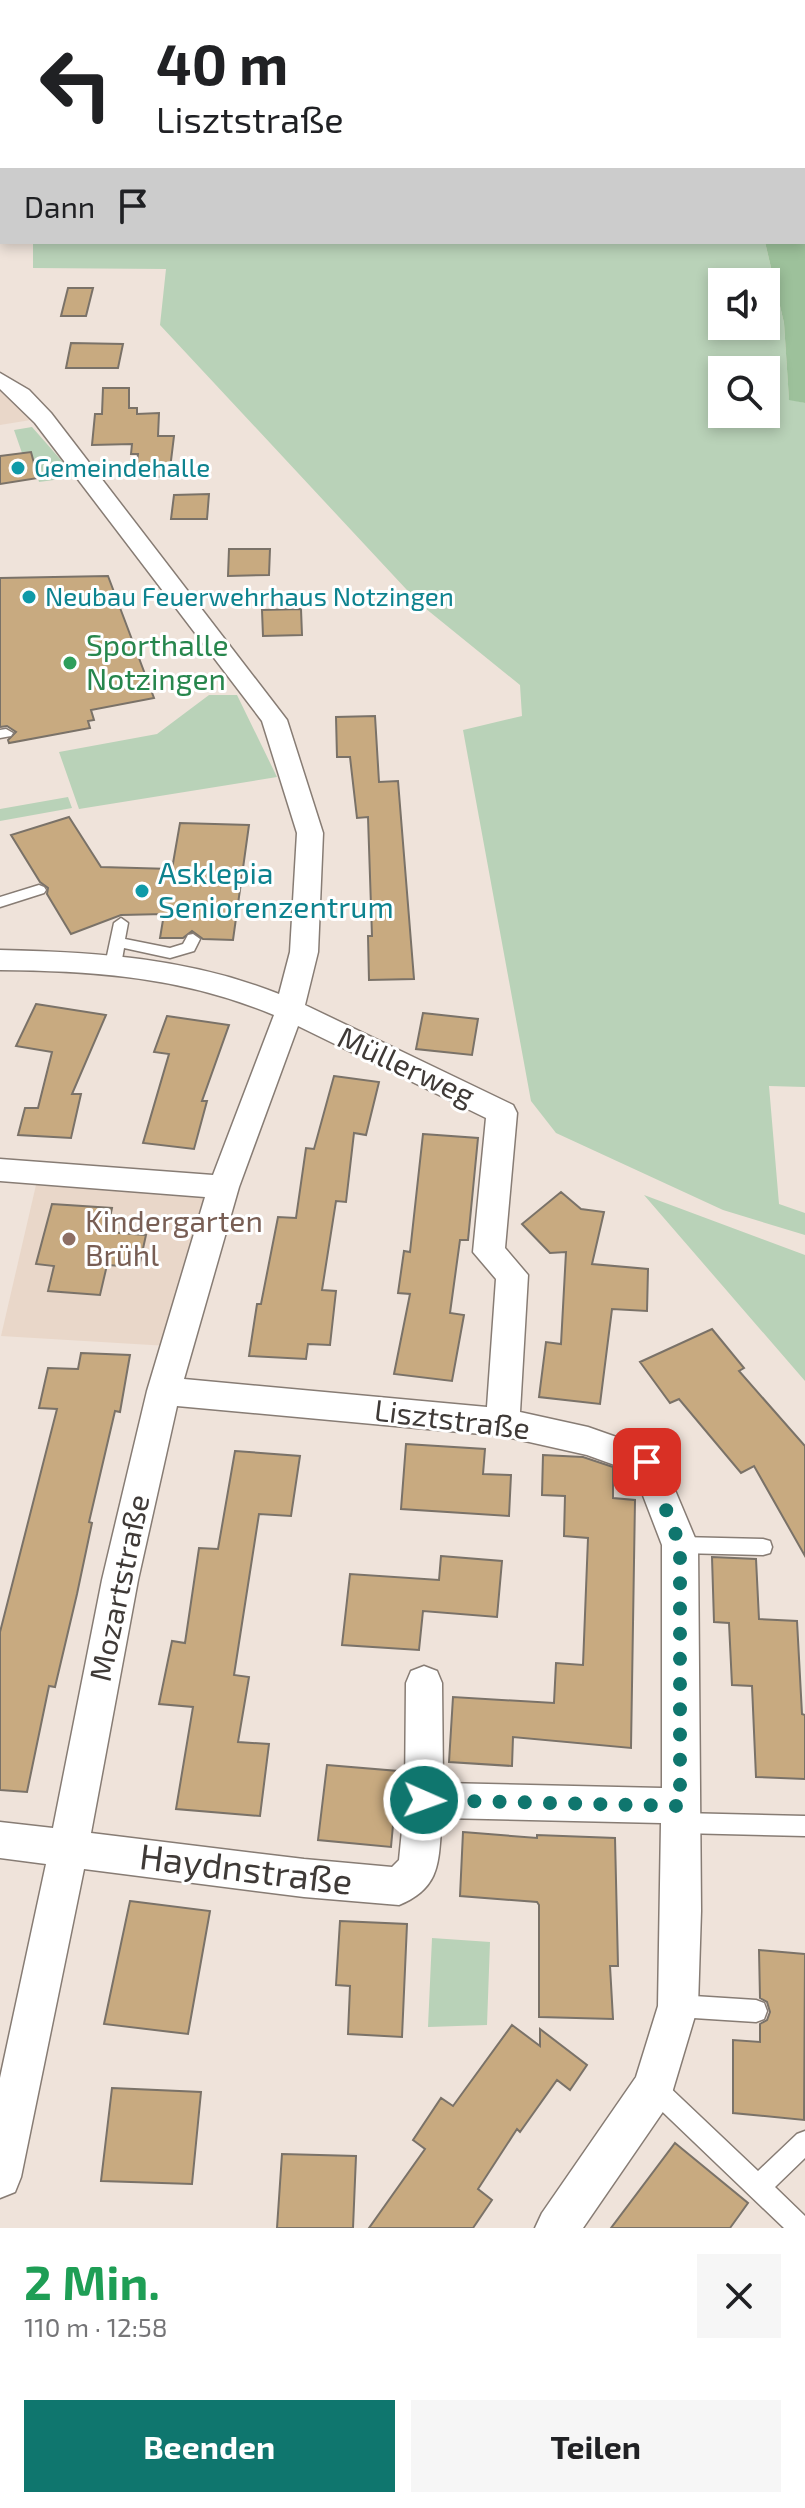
<!DOCTYPE html>
<html lang="de">
<meta charset="utf-8">
<style>
body{margin:0;font-family:"Exo 2",sans-serif;background:#f6f6f6;color:#202124;height:100vh;display:flex;flex-direction:column;font-size:30px;white-space:nowrap}
*{box-sizing:border-box;margin:0}
p{font-size:26px;color:#757577}
.icon{flex:none;width:44px;height:44px;fill:none;stroke:currentColor;stroke-width:2;stroke-linecap:round;stroke-linejoin:round}
.map{position:relative;height:2228px;overflow:hidden}
.drawer{display:flex;flex-direction:column;background:#fff;flex:1}
.drawer>*{flex:none}
.hud{position:absolute;left:0px;top:0px;width:806px;height:244px;box-shadow:0 4px 12px #0003;background:#fff;color:#202124;overflow:hidden}
.controls{position:absolute;left:708px;top:268px;display:grid;gap:16px}
.controls a{display:grid;place-items:center;width:72px;height:72px;border-radius:0px;background:#fff;box-shadow:0 4px 12px #0003;font-size:40px}
.pin{position:absolute;display:grid;place-items:center;width:68px;height:68px;color:#fff;margin:-34px;border-radius:16px;box-shadow:0 4px 12px #0006}
.me{position:absolute;width:88px;margin:-44px;rotate:92deg;stroke-linejoin:round;filter:drop-shadow(0 0 6px #0008)}
.turn{display:flex;align-items:center;gap:28px;height:168px;padding:0 24px;font-size:36px}
.turn .icon{width:104px;height:104px;stroke-width:2.5}
.turn b{display:block;font-size:56px;line-height:68px}
.then{display:flex;align-items:center;height:76px;padding:0 24px;background:#0003;gap:16px;font-size:30px}
.round{display:grid;place-items:center;flex:none;width:84px;height:84px;border-radius:0px;background:#f6f6f6}
.summary{display:flex;align-items:center;justify-content:space-between;height:136px;padding:0 24px}
h1{font-size:48px;font-weight:700;line-height:60px;color:#1e9e55}
.action{display:flex;gap:16px;margin-top:auto;padding:16px 24px}
.action a{flex:1;height:92px;border-radius:0px;background:#0f766e;color:#fff;font-size:32px;font-weight:700;line-height:92px;text-align:center}
.action a+a{background:#f6f6f6;color:#202124}
.map>svg:first-child{display:block}
.built{fill:#e9d7c9}
.green{fill:#b9d2b8;fill-rule:evenodd}
.forest{fill:#9dc19b}
.building{fill:#c8aa80;stroke:#7a7268;stroke-width:2}
.lines{fill:none;stroke-linecap:round;stroke-linejoin:round}
.lane-casing{stroke:#877c74;stroke-width:3}
.street-casing{stroke:#877c74;stroke-width:3}
.lane{fill:#fff;fill-rule:evenodd}
.street{fill:#fff;fill-rule:evenodd}
.route{stroke:#0f766e;stroke-width:14;stroke-dasharray:0 25.2}
.culture-dot{fill:#0f9aa8;stroke:#fff;stroke-width:3}
.leisure-dot{fill:#2e9e5b;stroke:#fff;stroke-width:3}
.education-dot{fill:#8d6e63;stroke:#fff;stroke-width:3}
.labels{text-anchor:middle;stroke-width:6;stroke-linejoin:round;paint-order:stroke}
.far-culture-label{font-size:26px;fill:#0d838f;stroke:#fff;text-anchor:start}
.leisure-label{font-size:30px;fill:#27864d;stroke:#fff;text-anchor:start}
.culture-label{font-size:30px;fill:#0d838f;stroke:#fff;text-anchor:start}
.street-label{font-size:30px;fill:#3f3a37;stroke:#fff}
.education-label{font-size:30px;fill:#785e54;stroke:#fff;text-anchor:start}
.near-street-label{font-size:36px;fill:#3f3a37;stroke:#fff}
</style>
<div class="map">
<svg width="805" height="2228" viewBox="0 0 805 2228">
<rect width="100%" height="100%" fill="#efe3da"/>
<path class="built" d="M0,384L43,418L0,425Z
M36,1185L212,1196L168,1346L1,1336Z"/>
<path class="green" d="M397,0H787L788,2H397Z
M33,242H765L784,323L789,399L805,403V1087L769,1086L779,1204L805,1213V1235L723,1210L556,1133L531,1101L463,730L522,716L520,685L420,604L160,325L166,269L33,268ZM722,282H766V326H722ZM722,370H766V414H722Z
M32,427L76,477L39,482L31,452L22,453L14,430Z
M209,695H237L277,777L79,809L59,752L157,734Z
M68,797L72,808L0,821V809Z
M644,1195L805,1255V1381Z
M432,1938L490,1942L487,2025L428,2027Z"/>
<path class="forest" d="M804,28L805,29V403L789,400L784,323L765,242H804Z"/>
<path class="building" d="M68,288H93L86,316H61Z
M71,343L123,344L118,368H66Z
M103,388H129V408H137V414L159,413L158,436H174L169,477L135,476L138,454H131L132,444L92,445L95,414H102Z
M31,452L38,478L0,484V456Z
M209,494L207,519H171L174,495Z
M229,549H270L269,575L228,576Z
M108,576L154,698L91,710L94,720L88,721L90,728L9,743L8,740L16,732L7,726L0,727V578Z
M301,609L302,635L263,636L262,610Z
M375,716L379,782L398,781L414,979L369,980L368,936H372L368,817L357,818L350,757H337L336,717Z
M69,817L101,867L172,869L180,823L249,825L233,940L203,939L192,931L183,938H160L164,914L121,915L71,934L47,894L48,888L40,882L11,835Z
M36,1004L106,1015L72,1094H81L71,1138L18,1135L25,1108H38L52,1052L16,1046Z
M423,1013L478,1019L472,1055L416,1049Z
M167,1016L229,1025L202,1101H207L194,1149L143,1143L169,1054L154,1052Z
M334,1076L379,1082L366,1135L354,1133L346,1202L336,1201L322,1290L336,1291L330,1345L308,1344L306,1359L249,1356L257,1304H261L278,1217L296,1218L306,1148L314,1149Z
M423,1134L478,1138L468,1240H460L450,1313L464,1315L452,1381L394,1374L410,1294L398,1293L404,1251L410,1252Z
M561,1192L581,1209L604,1212L592,1264L648,1269L647,1311L612,1309L600,1404L539,1397L546,1342L561,1344L566,1252L550,1253L522,1224Z
M52,1204L112,1208L107,1232L146,1235L139,1267L107,1265L100,1295L48,1291L54,1266L36,1264Z
M712,1329L744,1368L739,1371L805,1446V1556L754,1466L741,1473L679,1399L670,1403L640,1362Z
M81,1353L130,1355L120,1412L115,1411L89,1522L92,1523L77,1594L55,1687L49,1686L27,1792L0,1790V1632L57,1409L39,1408L48,1368L78,1369Z
M406,1444L485,1449L483,1474L511,1475L509,1516L401,1509Z
M235,1451L300,1456L291,1516L259,1514L234,1675L249,1677L238,1742L269,1744L260,1816L176,1809L193,1707L159,1704L172,1641L185,1643L199,1548L218,1549Z
M543,1455L583,1457L613,1467V1498L635,1500L631,1748L513,1737L512,1766L449,1762L453,1697L554,1703L556,1663L583,1665L588,1538L564,1536L565,1496L542,1495Z
M441,1556L502,1561L497,1617L423,1611L419,1650L342,1645L350,1574L439,1580Z
M712,1557L756,1559L759,1619L797,1621L802,1714L805,1715V1779L756,1777L752,1686L732,1685L729,1623L714,1622Z
M327,1765L398,1771L391,1847L318,1840Z
M463,1832L537,1838V1835L615,1838L618,1966H610L613,2019L539,2017V1905L537,1902L460,1896Z
M130,1901L210,1911L188,2034L104,2024Z
M340,1921L407,1924L402,2037L348,2034L350,1986L336,1985Z
M759,1950L805,1954L804,2120L733,2113V2040L760,2042V2024L767,2020L770,2012L767,2002L760,1998Z
M512,2025L540,2046V2029L587,2065L570,2090L557,2080L520,2132L517,2129L478,2189L492,2200L473,2228H369L425,2149L413,2140L441,2098L453,2106Z
M112,2088L201,2092L192,2184L101,2181Z
M675,2143L748,2203L730,2228H611Z
M282,2154L356,2156L353,2228H277Z"/>
<g class="lines">
<g class="lane-casing">
<path id="lane" d="M804,6H805V12H804Z
M6,729L13,733L11,736L0,738V730Z
M39,885L44,887L46,890L44,893L0,907V897Z
M121,918L128,923L125,939L170,948L183,944L188,935L193,934L200,939L194,951L170,958L124,948L121,965L113,970L105,965L114,923Z
M680,1537L763,1539L770,1541L772,1547L770,1553L763,1555L680,1553L673,1551L671,1545L673,1539Z
M681,1813L805,1816V1836L681,1833L674,1830L671,1823L674,1816Z
M678,1995L756,2000L764,2003L767,2011L764,2019L756,2022L678,2017L670,2014L667,2006L670,1998Z
M655,2078L663,2081L758,2171L797,2134L805,2131V2158L775,2187L805,2216V2228H784L647,2097L644,2089L647,2081Z"/>
</g>
<g class="street-casing">
<path id="street" d="M789,0H805V2H789Z
M0,373L29,390L51,413L287,720L323,833L318,952L305,1005L513,1105L517,1113L505,1248L528,1275L520,1412L588,1427L659,1452L698,1545L701,1911L698,2006L669,2103L583,2228H535L542,2213L636,2077L658,2006L661,1823L442,1818C438,1859 443,1887 399,1905L304,1897L84,1869L21,2177L15,2192L0,2198V2078L46,1864L0,1858V1822L53,1828L102,1580L147,1391L205,1197L0,1181V1159L213,1175L274,1015C182,977 97,971 0,970V950C96,952 189,958 279,994L290,952L297,833L262,721L35,423L0,389ZM298,1026L486,1118L473,1252L496,1279L487,1407L184,1379L239,1187ZM177,1406L503,1436L587,1455L634,1472L662,1545V1788L443,1783L442,1683L437,1671L424,1666L411,1671L406,1683L405,1800L399,1860L392,1867L304,1859L91,1833L138,1580Z"/>
</g>
<use href="#lane" class="lane"/>
<use href="#street" class="street"/>
</g>
<g class="lines">
<path class="route" d="M424,1800L680,1806V1545L647,1462"/>
</g>
<g class="culture-dot">
<circle cx="18" cy="468" r="8"/>
<circle cx="29" cy="597" r="8"/>
<circle cx="142" cy="891" r="8"/>
</g>
<circle class="leisure-dot" cx="70" cy="663" r="8"/>
<circle class="education-dot" cx="69" cy="1239" r="8"/>
<g class="labels">
<g class="far-culture-label">
<text x="34" y="477">Gemeindehalle</text>
<text x="45" y="606">Neubau Feuerwehrhaus Notzingen</text>
</g>
<g class="leisure-label">
<text x="86" y="656">Sporthalle<tspan x="86" dy="34">Notzingen</tspan></text>
</g>
<g class="culture-label">
<text x="158" y="884">Asklepia<tspan x="158" dy="34">Seniorenzentrum</tspan></text>
</g>
<g class="street-label">
<text transform="translate(406 1067) rotate(25)" y="10">Müllerweg</text>
<text transform="translate(452 1420) rotate(7)" y="10">Lisztstraße</text>
<text transform="translate(120 1588) rotate(-78)" y="10">Mozartstraße</text>
</g>
<g class="education-label">
<text x="85" y="1232">Kindergarten<tspan x="85" dy="34">Brühl</tspan></text>
</g>
<g class="near-street-label">
<text transform="translate(246 1869) rotate(7)" y="13">Haydnstraße</text>
</g>
</g>
</svg>
<div class="controls">
<a><svg class="icon" aria-label="sound" viewBox="0 0 24 24"><path d="M4 9h4l5-4v14l-5-4H4zM17 9q2 3 0 6"/></svg></a>
<a><svg class="icon" aria-label="search" viewBox="0 0 24 24"><circle cx="10" cy="10" r="6"/><path d="M15 15l6 6"/></svg></a>
</div>
<div class="pin" style="left:647px;top:1462px;background:#d93025"><svg class="icon" aria-label="arrive" viewBox="0 0 24 24"><path d="M6 21V4h12l-3 4 3 4H6"/></svg></div>
<svg class="me" style="left:424px;top:1800px" viewBox="-20 -20 40 40"><circle r="17" fill="#0f766e" stroke="#fff" stroke-width="3"/><path d="M0-11L8 9 0 5-8 9z" fill="#fff"/></svg>
<div class="hud">
<div class="turn"><svg class="icon" aria-label="left" viewBox="0 0 24 24"><path d="M17 20v-9H6M10 6l-5 5 5 5"/></svg><div><b>40 m</b>Lisztstraße</div></div>
<div class="then">Dann<svg class="icon" aria-label="arrive" viewBox="0 0 24 24"><path d="M6 21V4h12l-3 4 3 4H6"/></svg></div>
</div>
</div>
<section class="drawer">
<div class="summary"><div><h1>2 Min.</h1><p>110 m · 12:58</p></div><a class="round"><svg class="icon" aria-label="close" viewBox="0 0 24 24"><path d="M6 6l12 12M18 6L6 18"/></svg></a></div>
<div class="action"><a>Beenden</a><a>Teilen</a></div>
</section>
